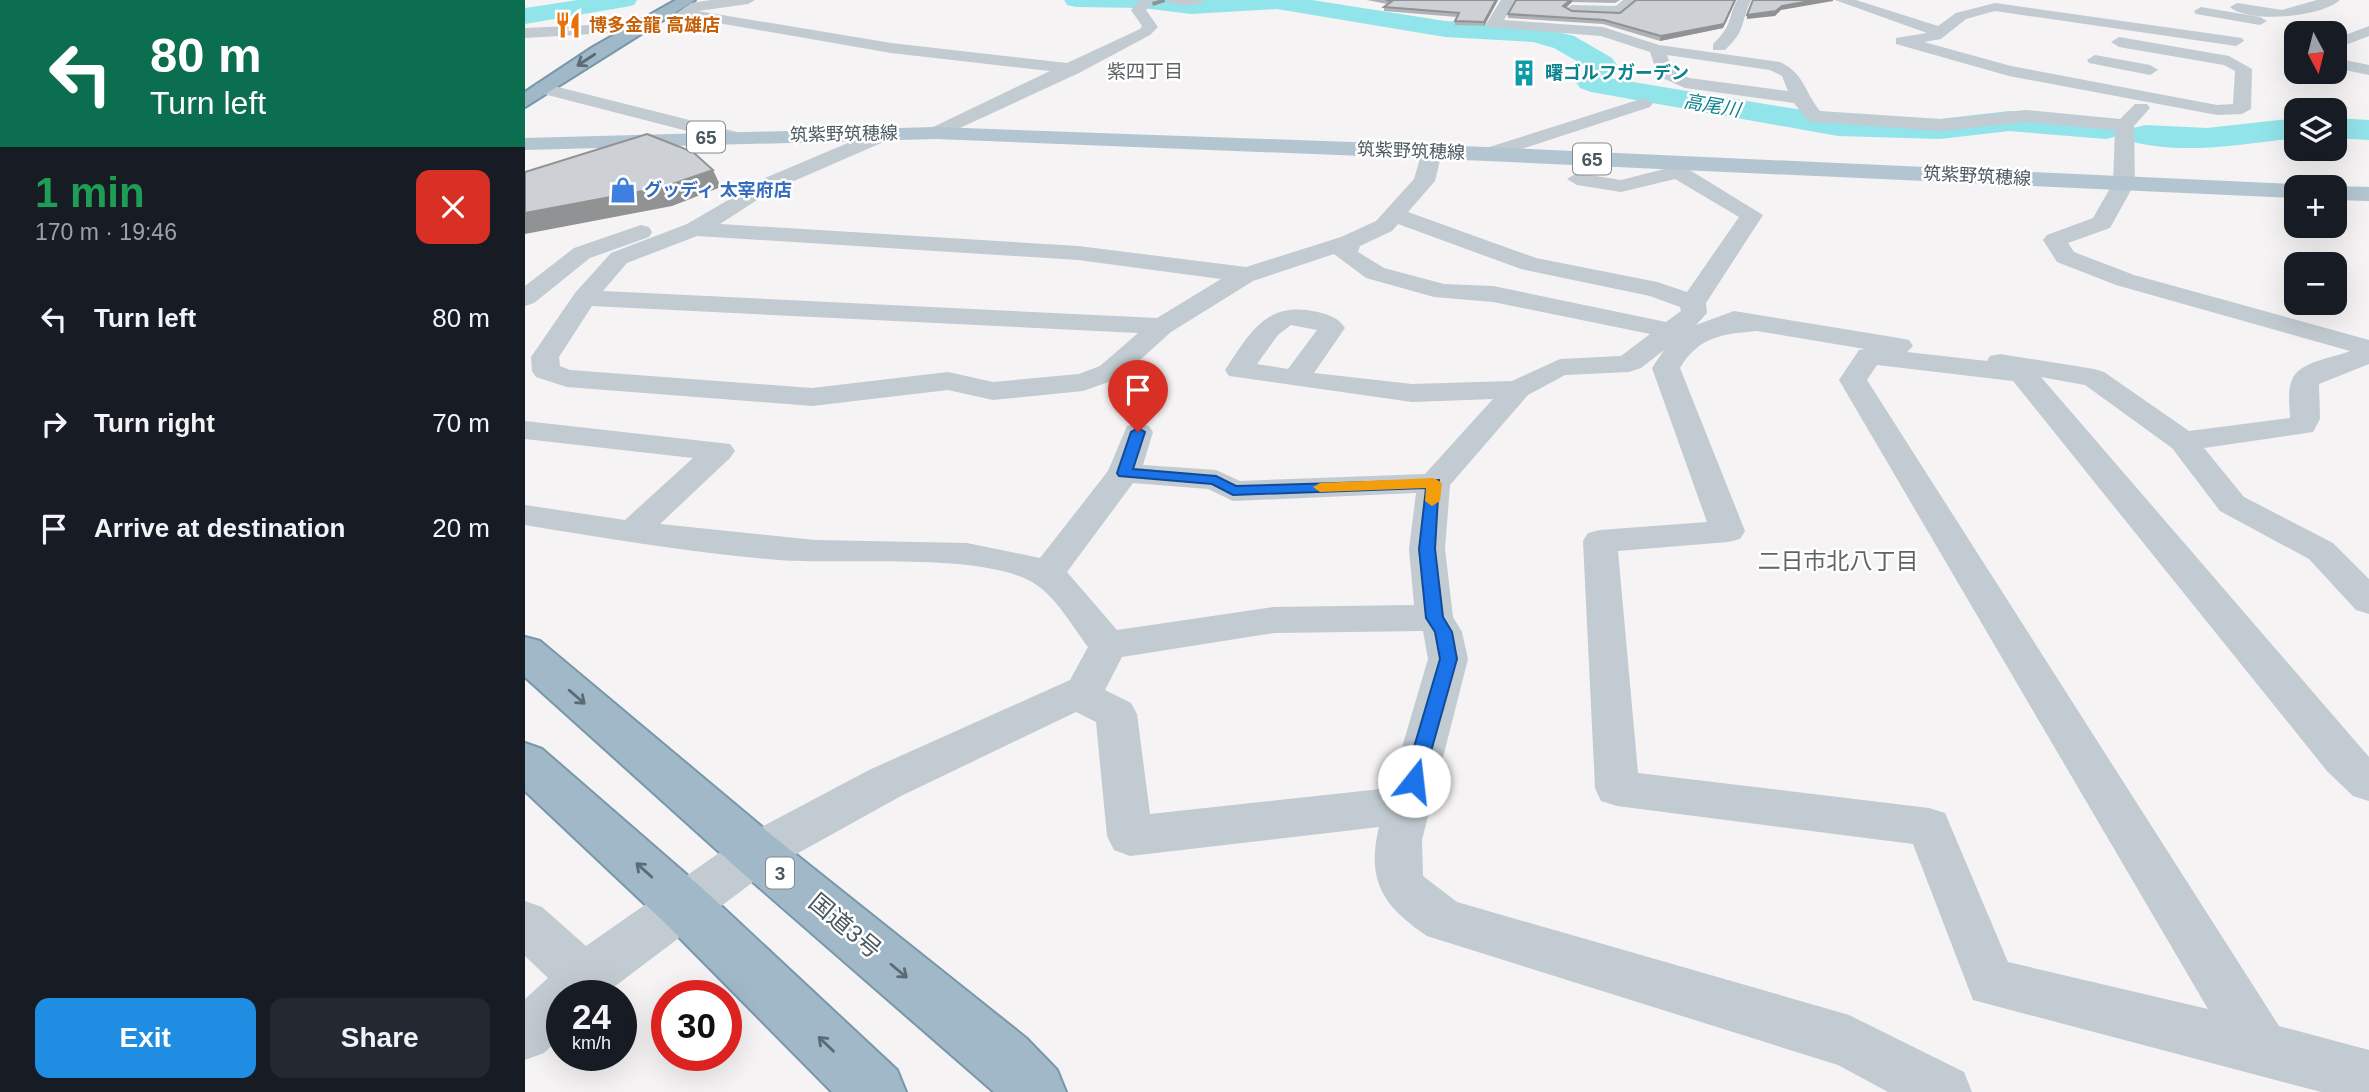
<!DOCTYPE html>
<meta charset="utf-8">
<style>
body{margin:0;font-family:Helvetica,"Noto Sans JP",sans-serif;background:#242831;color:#f1f3f6;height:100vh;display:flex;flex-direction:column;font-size:26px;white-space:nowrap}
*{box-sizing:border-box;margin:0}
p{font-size:23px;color:#9ea1a6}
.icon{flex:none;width:38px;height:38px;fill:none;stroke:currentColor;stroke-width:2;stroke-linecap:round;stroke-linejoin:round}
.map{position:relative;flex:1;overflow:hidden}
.panel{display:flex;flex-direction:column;background:#171b24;width:525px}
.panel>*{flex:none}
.hud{background:#0b6e4f;color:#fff;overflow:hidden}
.needle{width:46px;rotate:173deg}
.buttons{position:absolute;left:1759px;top:21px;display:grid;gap:14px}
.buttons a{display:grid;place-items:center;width:63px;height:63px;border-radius:14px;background:#171b24;box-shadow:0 7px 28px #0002;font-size:35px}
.speed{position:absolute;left:21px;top:980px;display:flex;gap:14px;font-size:35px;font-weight:700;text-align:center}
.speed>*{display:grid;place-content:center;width:91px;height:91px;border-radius:50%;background:#171b24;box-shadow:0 7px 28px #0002;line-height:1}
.speed small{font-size:18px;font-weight:400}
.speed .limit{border:10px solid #d22;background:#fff;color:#111}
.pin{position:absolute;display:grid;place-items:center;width:60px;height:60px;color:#fff;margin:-72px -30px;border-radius:50% 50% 50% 0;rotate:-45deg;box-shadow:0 0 7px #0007}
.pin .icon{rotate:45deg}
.me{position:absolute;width:77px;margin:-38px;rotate:16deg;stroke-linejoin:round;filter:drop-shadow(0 0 5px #0008)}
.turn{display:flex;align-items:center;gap:24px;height:147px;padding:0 35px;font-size:32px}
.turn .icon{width:91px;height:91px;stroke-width:2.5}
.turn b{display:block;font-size:49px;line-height:60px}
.round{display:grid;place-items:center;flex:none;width:74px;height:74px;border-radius:14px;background:#242831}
.summary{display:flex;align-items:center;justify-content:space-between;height:119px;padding:0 35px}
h1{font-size:42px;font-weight:800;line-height:52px;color:#1e9e55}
.primary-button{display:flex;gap:14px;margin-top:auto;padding:14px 35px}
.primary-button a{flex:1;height:80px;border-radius:14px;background:#1f8de2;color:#fff;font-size:28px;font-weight:800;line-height:80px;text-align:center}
.primary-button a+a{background:#242831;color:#f1f3f6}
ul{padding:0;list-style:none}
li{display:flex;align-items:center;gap:21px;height:105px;padding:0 35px}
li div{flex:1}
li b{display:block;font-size:26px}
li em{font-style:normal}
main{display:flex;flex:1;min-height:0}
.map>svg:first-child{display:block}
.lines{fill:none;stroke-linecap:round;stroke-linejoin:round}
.river{fill:#92e4eb;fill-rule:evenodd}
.trunk-casing{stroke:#7797ab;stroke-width:4}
.minor{fill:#c1cbd1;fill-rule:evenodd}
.primary{fill:#b3c5d0;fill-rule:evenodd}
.trunk{fill:#a0b8c8;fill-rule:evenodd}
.wall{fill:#b0b3b6}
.shaded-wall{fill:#909294}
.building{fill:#cdd0d4;stroke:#909294;stroke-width:2}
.oneway{stroke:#5b6b75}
.route{fill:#1a73e8;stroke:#114b97;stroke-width:2}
.slow{fill:#f59e0b}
.labels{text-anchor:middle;stroke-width:5;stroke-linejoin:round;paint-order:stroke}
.far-food-label{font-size:18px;font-weight:bold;fill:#c56008;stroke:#fff;text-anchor:start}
.far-culture-label{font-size:18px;font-weight:bold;fill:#0d838f;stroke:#fff;text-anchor:start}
.far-street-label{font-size:18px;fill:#4a5860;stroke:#fff}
.far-shop-label{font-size:18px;font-weight:bold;fill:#366cbe;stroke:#fff;text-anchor:start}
.far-neighbourhood-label{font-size:19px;fill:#5f6467;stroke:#fff}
.far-water-label{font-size:19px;font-style:italic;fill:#10838e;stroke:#fff}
.shield{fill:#fff;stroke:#808a90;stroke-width:2}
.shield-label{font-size:19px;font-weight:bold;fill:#4a5860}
.neighbourhood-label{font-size:23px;fill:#5f6467;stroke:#fff}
.near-street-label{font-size:24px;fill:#4a5860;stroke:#fff}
</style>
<main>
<section class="panel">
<div class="hud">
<div class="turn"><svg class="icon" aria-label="left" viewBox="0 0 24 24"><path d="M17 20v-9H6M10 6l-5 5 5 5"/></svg><div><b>80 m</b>Turn left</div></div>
</div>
<div class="summary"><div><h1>1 min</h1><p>170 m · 19:46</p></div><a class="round" style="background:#d93025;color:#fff"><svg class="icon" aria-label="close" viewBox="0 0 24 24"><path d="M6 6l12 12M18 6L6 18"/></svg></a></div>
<ul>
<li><svg class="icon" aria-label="left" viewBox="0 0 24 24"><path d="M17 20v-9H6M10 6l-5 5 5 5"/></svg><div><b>Turn left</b></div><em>80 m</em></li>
<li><svg class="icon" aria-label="right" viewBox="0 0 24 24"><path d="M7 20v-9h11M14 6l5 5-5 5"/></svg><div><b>Turn right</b></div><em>70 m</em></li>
<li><svg class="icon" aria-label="arrive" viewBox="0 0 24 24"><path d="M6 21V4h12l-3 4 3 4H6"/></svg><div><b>Arrive at destination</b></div><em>20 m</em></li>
</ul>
<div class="primary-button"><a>Exit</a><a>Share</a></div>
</section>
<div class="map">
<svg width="1844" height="1092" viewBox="0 0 1844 1092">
<rect width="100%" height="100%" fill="#f5f3f3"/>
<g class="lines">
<path class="river" d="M53,0H112L109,5L100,7L0,24V8Z
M539,0H787L920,21L1009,26L1049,36L1087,58L1094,68L1084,78L1313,116L1415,119L1484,111L1581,119L1593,122L1598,129L1593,136L1581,139L1484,131L1415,139L1313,136L1066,92L1055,88L1051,82L1062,67L1029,48L1008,42L920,37L752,9L666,14L617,8L551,7L542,5Z
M1771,118V138C1718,144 1661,155 1608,142L1603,135L1608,128L1620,125L1682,128Z
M1810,118L1844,120V140L1810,138Z"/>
<g class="trunk-casing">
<path id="trunk" d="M151,0H170L0,107V92L68,47Z
M0,637L15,641L249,837L501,1038L532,1070L541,1092H469L213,869L0,677Z
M0,743L17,749L177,888L372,1070L381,1092H307L139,922L0,791Z"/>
</g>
<path class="minor" d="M186,0H230L223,4L173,11L366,43L542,63L615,29L617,26L606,10L615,0H630L621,10L633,27L625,35L554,73L411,139L401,133L404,129L525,71L366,53L159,17L152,13L166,3Z
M641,0H680C672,7 649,7 641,0Z
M976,0H990L979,20L1078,27L1134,45L1255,62C1279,73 1279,91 1295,111L1416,119L1501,110L1595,119L1610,104H1622L1625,108L1609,126L1610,183L1585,228L1543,243L1549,252L1609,275L1844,340V364L1794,384L1795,419L1788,432L1679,448L1719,497L1808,543L1844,579V614L1831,610L1784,559L1695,511L1647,448L1560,385L1516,377L1844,757V801L1828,796L1802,771L1488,381L1352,365L1342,380L1754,1026L1844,1050V1092H1796L1448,1000L1388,844L1092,806L1076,801L1070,788L1058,541L1063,533L1075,530L1182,522L1127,368L1139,350L1116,368L1104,372L1040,375L1003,395L925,485L920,549L928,617L937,632L943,659L897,840L898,876L932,902L1324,1015L1439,1072L1447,1092H1363L1313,1065L902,936C858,906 841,881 854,827L605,856L589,850L582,836L571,722L551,712L376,796L248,867L77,996H37V1036L19,1053L0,1060V999L23,978L0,956V901L17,907L61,946L214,839L344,770L545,680L563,647C547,626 530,595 507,582C454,552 319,565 254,560C169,553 84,539 0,525V505L100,520L168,458L0,439V421L205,444L210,451L205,458L135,524L290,540L442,543L515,558L583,471L602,426L613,423L624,426L628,432L618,465L691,470L715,481L900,474L968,399L887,402L704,376L700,370C725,333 741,300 793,312C804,315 814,318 820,328L789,373L887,384L987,381L1035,359L1096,356L1125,334L968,302L909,297L841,278L809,254L728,281L646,332L595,378L558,391L468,400L423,390L287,406L42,387L11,377L7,371L6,357L50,293L86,253L162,224L205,199L207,192L356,129L363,127L373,133L370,137L246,191L195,224L553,246L721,267L816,237L851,221L889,179L897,152L907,146L917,152L910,181L883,212L1011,258L1132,282L1162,292L1214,217L1150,179L1096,192L1052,185L1042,179L1052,173L1096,180L1143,168L1146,159H1160L1163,169L1238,215L1181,303L1182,313L1171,325L1209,311L1374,338L1384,340L1388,346L1382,352L1462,361L1465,356L1475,354L1569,369L1579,372L1664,431L1765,418C1765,407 1762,390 1767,380C1774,361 1809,358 1825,351L1591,285L1532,262L1518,240L1522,235L1568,218L1588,183L1590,130L1501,122L1416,131L1289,122L1282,120L1269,103L1160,88L1133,76L1125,52L1076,36L964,27L961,24ZM1142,55L1245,70L1257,76L1263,91L1164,78L1147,69ZM873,224L996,269L1125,296L1155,307L1156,311L1141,322L968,286L919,284L859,268L833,252L835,246L867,231ZM172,236L553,260L696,279L632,318L78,291L102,263ZM67,306L613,333L575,366L554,374L468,382L423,372L287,388L45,370L35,366L34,357ZM766,325L792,330L763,369L732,364L753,335ZM1232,331L1340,349L1334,350L1314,380L1683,1009L1483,962L1420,813L1404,808L1113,773L1093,551L1203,542L1215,539L1220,531L1155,368C1174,336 1198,334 1232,331ZM608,483L683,489L708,501L891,493L884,549L889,605L749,607L592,630L542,572ZM898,631L903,659L865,788L625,814L612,714L606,703L580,690L597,657L749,633Z
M1098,0H1113L1095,15L1047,13L1040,9L1047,5L1091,6Z
M1212,0H1226C1214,26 1222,29 1200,50H1188V44C1207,26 1202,21 1212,0Z
M1310,0H1331L1413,26L1431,13L1470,3L1717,38L1719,41L1711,46L1470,11L1441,19L1416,39L1399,42L1486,66L1692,105L1708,104L1710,71L1699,65L1594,47L1586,42L1594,37L1704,56L1727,69L1726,109L1717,114L1692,115L1484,76L1371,44V38L1402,33Z
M1792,0H1815C1797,17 1724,24 1705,7L1712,3L1757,10Z
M1676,7L1735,17L1742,21L1735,25L1671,14L1669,11Z
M113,23L121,28L118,31L0,38V28Z
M1844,26V36L1810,49V39Z
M1570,55L1625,65L1633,70L1625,75L1564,63L1562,60Z
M1810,58L1844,65V75L1810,68Z
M17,83L212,132L215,136L205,142L11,92L8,88L11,84Z
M1119,98L1128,103L1125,107L969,158H955L952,154L955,150Z
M116,225L124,227L127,232L124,237L65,258L9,303L0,306V286L49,248Z"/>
<path class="primary" d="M411,127L962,147L1771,184L1780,187H1771V198L962,161L411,139L0,150V138Z
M1810,186L1844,187V201L1810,200V187H1805Z"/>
<use href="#trunk" class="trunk"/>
</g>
<path class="wall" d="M842,0H973L959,26L930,25V21L932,17L859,11V7L862,4Z
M991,0H1095L1090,3L1047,2L1041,8L1047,11L1095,13L1111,0H1211L1198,28L1135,41L1078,24L983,18V14Z"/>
<path class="shaded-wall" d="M634,0H640V2L628,6L627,2Z
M971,0H973L959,26V22Z
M1045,0H1047V2L1038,10V6Z
M1210,0H1211L1198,28L1135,41L1136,36Z
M1291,0H1308V1L1256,10L1250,16L1222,19V15L1257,6Z
M188,170L196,187L147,206L0,234V213Z"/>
<path class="building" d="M861,0H971L959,22L930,21L934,13L859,7L867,1Z
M991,0H1045L1038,6L1047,11L1095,13L1111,0H1210L1199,24L1136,36L1079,20L983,14Z
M1228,0H1291L1257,6L1251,11L1222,15Z
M122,134L168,152L188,170L139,187L0,213V172Z"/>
<defs><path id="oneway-shaft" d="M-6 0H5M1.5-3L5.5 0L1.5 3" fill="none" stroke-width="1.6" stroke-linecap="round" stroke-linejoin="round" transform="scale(1.75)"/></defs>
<g class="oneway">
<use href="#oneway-shaft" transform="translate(61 60) rotate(147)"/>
<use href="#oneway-shaft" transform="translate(52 697) rotate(41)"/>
<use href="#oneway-shaft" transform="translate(119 870) rotate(-138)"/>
<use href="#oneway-shaft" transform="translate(374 971) rotate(40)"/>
<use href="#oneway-shaft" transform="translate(301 1044) rotate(-136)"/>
</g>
<path class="route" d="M613,428L620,432L608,469L691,476L711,486L914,480L910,549L918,617L927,632L932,659L896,787H882L879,781L915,659L910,632L901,618L894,549L901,488L708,495L687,484L594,476L592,473L606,432Z"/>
<path class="slow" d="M909,478L917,483L915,501L907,506L900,501L901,488L795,492L788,487L795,483Z"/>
<defs>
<g id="restaurant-bare" transform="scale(2.1)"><path d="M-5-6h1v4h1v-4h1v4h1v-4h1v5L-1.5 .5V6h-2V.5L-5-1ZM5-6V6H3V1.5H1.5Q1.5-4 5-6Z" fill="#e8710a" stroke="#fff" stroke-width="2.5" paint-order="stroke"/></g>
<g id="building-bare" transform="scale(2.1)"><path d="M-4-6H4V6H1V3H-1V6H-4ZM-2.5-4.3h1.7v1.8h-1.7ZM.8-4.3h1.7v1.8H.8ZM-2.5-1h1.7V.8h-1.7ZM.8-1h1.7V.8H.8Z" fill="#0f9aa8" stroke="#fff" stroke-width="2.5" paint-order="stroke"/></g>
<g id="shop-bare" transform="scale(2.1)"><path d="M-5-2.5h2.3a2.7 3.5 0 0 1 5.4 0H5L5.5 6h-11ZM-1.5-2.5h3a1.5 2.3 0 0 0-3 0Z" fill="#3f7fe0" stroke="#fff" stroke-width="2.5" paint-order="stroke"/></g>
</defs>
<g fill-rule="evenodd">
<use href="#restaurant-bare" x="43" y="25"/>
<use href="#building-bare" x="999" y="73"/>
<use href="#shop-bare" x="98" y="190"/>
</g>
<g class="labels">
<g class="far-food-label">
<text x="64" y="31">博多金龍 高雄店</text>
</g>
<g class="far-culture-label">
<text x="1020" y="79">曙ゴルフガーデン</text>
</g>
<g class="far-street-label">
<text transform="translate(319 134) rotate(-1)" y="6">筑紫野筑穂線</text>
<text transform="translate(886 151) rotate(2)" y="6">筑紫野筑穂線</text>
<text transform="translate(1452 176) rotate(3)" y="6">筑紫野筑穂線</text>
</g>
<g class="far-shop-label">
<text x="119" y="196">グッディ 太宰府店</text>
</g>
<g class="far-neighbourhood-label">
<text x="620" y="78">紫四丁目</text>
</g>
<g class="far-water-label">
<text transform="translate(1187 105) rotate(10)" y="7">高尾川</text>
</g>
<g class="shield">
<rect x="162" y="121.5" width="38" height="31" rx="5"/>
<rect x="1048" y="143.5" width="38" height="31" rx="5"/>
<rect x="241" y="857.5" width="28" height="31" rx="5"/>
</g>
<g class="shield-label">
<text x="181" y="144">65</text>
<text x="1067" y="166">65</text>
<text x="255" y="880">3</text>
</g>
<g class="neighbourhood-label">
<text x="1313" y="569">二日市北八丁目</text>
</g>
<g class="near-street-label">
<text transform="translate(320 926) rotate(40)" y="8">国道3号</text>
</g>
</g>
</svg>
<div class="buttons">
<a><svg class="needle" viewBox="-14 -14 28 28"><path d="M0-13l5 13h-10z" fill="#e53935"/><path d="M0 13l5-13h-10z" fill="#9ea1a6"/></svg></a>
<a><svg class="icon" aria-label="layers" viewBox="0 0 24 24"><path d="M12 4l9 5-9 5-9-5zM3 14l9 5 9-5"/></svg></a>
<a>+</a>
<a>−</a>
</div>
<div class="speed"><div>24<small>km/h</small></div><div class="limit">30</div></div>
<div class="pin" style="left:613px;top:432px;background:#d93025"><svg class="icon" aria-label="arrive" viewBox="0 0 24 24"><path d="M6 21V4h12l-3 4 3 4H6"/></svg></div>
<svg class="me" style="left:889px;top:781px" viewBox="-20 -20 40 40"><circle r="19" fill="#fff"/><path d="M0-13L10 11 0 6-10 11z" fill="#1a73e8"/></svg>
</div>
</main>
